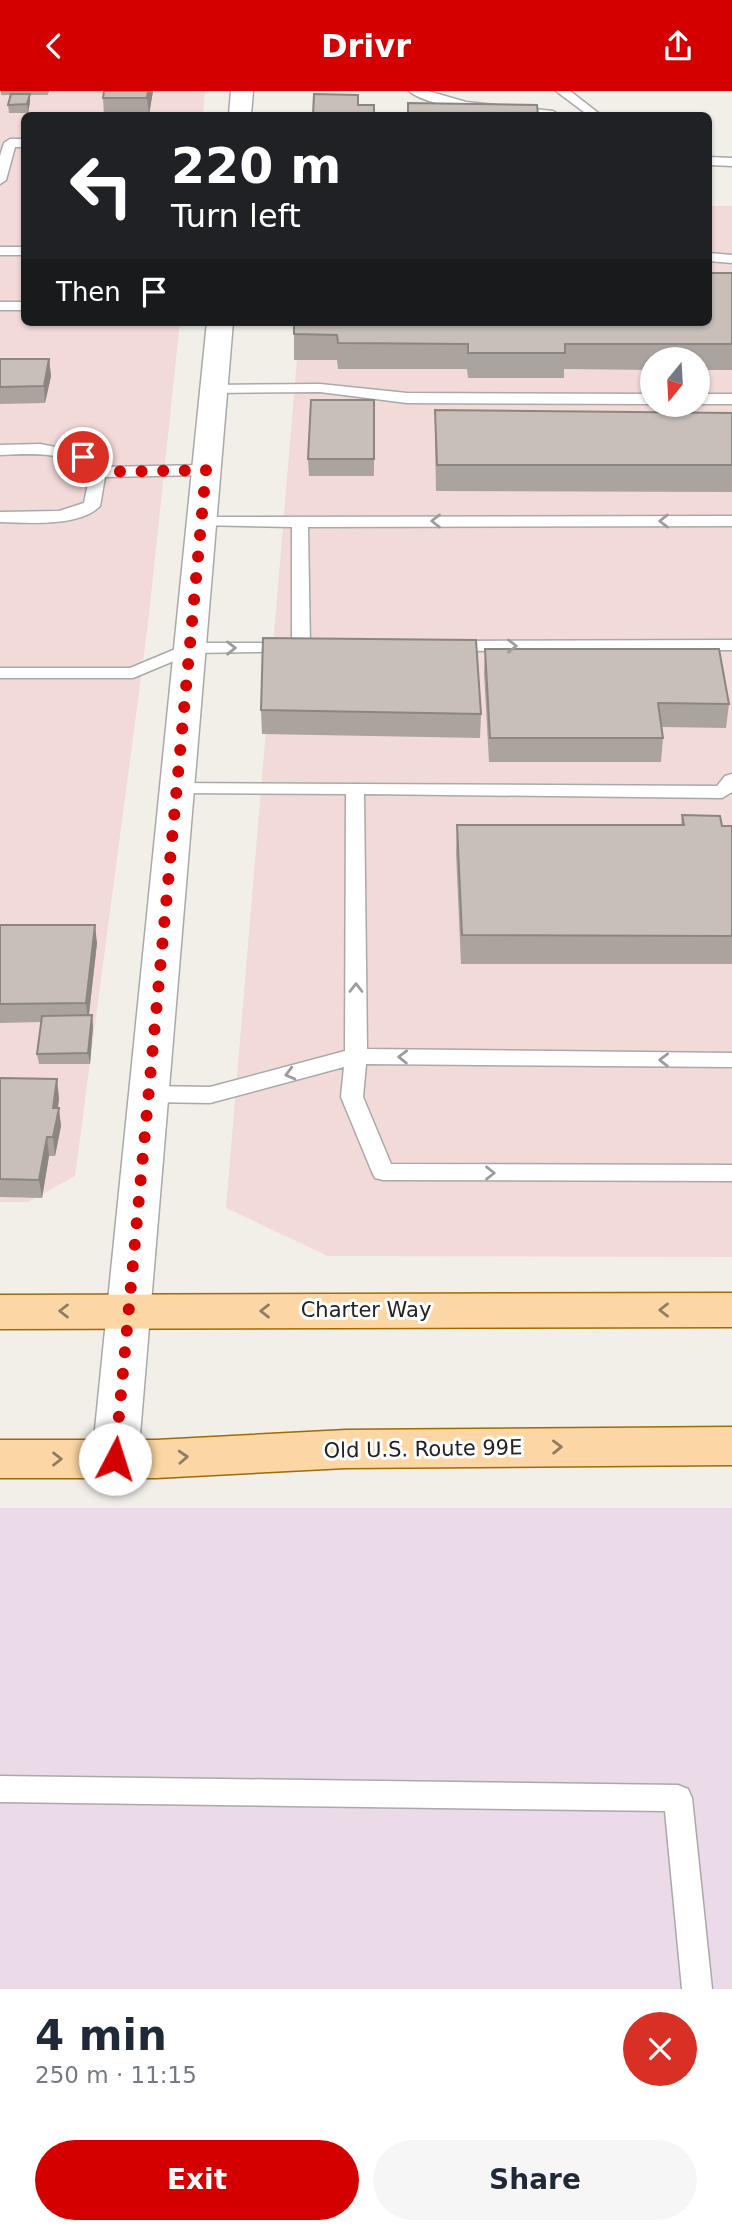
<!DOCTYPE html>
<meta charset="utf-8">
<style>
body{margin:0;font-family:"DejaVu Sans",sans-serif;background:#f6f6f7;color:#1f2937;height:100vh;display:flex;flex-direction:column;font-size:26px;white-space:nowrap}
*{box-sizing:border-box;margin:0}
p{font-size:23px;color:#747a83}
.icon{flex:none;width:38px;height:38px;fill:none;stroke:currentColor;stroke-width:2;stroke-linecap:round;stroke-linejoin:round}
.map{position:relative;height:1898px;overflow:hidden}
.details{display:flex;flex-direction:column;background:#fff;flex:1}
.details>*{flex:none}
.top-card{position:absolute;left:21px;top:21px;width:691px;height:214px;border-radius:10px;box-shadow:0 2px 5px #0004;background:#202124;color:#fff;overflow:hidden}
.needle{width:46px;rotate:198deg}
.tools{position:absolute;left:640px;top:256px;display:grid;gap:14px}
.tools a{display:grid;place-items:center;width:70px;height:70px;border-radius:50%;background:#fff;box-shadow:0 2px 5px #0004;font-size:35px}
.pin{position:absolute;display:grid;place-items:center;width:60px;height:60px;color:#fff;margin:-30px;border:4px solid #fff;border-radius:50%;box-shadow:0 2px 7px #0007}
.me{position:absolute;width:77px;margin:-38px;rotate:5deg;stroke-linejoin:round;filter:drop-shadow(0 0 5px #0008)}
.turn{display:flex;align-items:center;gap:24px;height:147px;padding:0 35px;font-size:32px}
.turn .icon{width:91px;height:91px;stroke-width:2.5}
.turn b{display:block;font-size:49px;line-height:60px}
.then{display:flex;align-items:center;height:66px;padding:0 35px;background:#0003;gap:14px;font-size:26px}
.round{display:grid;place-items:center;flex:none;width:74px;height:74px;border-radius:37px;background:#f6f6f7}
.overview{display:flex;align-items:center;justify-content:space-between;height:119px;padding:0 35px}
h1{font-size:42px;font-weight:700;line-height:52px}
.cta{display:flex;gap:14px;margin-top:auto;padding:14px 35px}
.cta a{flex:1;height:80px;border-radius:42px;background:#d40000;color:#fff;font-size:28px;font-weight:700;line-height:80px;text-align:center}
.cta a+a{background:#f6f6f7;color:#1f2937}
header{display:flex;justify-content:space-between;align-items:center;height:91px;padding:0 35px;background:#d40000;color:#fff;font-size:32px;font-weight:700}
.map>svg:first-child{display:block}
.commercial{fill:#f2dad9;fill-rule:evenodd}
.industrial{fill:#ebdbe8}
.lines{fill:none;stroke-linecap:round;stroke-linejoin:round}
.service-casing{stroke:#a9a9a9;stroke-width:3}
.tertiary-casing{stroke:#a9a9a9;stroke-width:3}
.primary-casing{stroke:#a06b00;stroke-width:3}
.service{fill:#fff;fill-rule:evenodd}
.tertiary{fill:#fff;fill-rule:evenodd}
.primary{fill:#fcd6a4;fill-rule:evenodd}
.wall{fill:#aba49e}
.shaded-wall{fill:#8b8681}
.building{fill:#c7bfb8;stroke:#8b8681;stroke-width:2}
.oneway{stroke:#9c9c9c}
.oneway2{stroke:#8f7c63}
.route{stroke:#d40000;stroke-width:12;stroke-dasharray:0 21.6}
.labels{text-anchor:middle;stroke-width:6;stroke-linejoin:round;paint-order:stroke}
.street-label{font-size:21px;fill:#222;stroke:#fff}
</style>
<header><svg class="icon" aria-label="back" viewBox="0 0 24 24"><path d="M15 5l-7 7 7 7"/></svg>Drivr<svg class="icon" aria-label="share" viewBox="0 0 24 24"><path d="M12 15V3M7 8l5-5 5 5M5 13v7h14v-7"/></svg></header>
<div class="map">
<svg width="732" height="1898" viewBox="0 0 732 1898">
<rect width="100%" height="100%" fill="#f2efe9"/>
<path class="commercial" d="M0,0H205L203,24H24V231H180L148,533L75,1085L28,1111H0Z
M709,115H732V1166L328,1165L226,1117L300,231H709ZM653,268H698V313H653Z"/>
<path class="industrial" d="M0,1417H732V1898H0Z"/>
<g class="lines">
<g class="service-casing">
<path id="service" d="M409,0H428L466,11L553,20L559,24C527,27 433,20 409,0Z
M556,0H570L601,24H588Z
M10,48H24V56H15L6,89L0,93V65L4,52Z
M709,66L732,67V75L709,74Z
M0,156H24V164H0Z
M709,162L732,164V172L709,170Z
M0,211H24V219H0Z
M320,293L407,302L653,303V313L407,312L320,301L214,302L207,298L214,294Z
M698,303H732V313H698Z
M40,353L81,361L102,376L206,374L214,379L206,384L105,386L100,415C80,436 27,432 0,431V421L59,420L84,412L90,382C63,359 34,363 0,364V354Z
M732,425V435L308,436L310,556L307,560L193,562L133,587H0V577H130L190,552H292V436L196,434L194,431L202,426Z
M732,549V559L447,560L438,555L447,550Z
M732,683V701L722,707L364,703L367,958L732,962V976L366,973L363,1006L391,1073L732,1074V1090L383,1089L375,1087L372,1081L341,1006L344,976L210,1012L147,1011L139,1008L136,1003L139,998L147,995L210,996L345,960L346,703L177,702L168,696L170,692L717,695L725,685Z
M0,1685L678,1694L688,1698L692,1707L712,1898H682L665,1720L0,1711Z"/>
</g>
<g class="tertiary-casing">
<path id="tertiary" d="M231,0H253L251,24H229Z
M207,231H233L138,1368L131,1381L115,1387L99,1381L92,1368Z"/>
</g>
<g class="primary-casing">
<path id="primary" d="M732,1202V1236L0,1238V1204Z
M732,1336V1374L346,1377L156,1387H0V1349H156L346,1339Z"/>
</g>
<use href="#service" class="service"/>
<use href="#tertiary" class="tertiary"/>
<use href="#primary" class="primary"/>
</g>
<path class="wall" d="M1,0H49L48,4H30V11L28,22H9L8,14L10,4H1Z
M153,0L149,24H104L103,7Z
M732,182V279H698V268H653V279L564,278V287H468L467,278H338L337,269H294V243Z
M0,268H49L51,285L45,312L0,313Z
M374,309V385H309L308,368Z
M435,319L732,322V401L436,400L435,346Z
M485,558L729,613L726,637L662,636L663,647L661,671H489L484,582Z
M261,619L481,623L480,647L262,643Z
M682,724L722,735H732V873H461L456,762L457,734H681Z
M0,834L97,852L89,924L93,935L90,973H39L37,963L41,931L0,932Z
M0,987L59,1007L58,1017L61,1035L55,1065H49L42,1107L0,1106Z"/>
<path class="shaded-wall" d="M148,0H153L149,24L147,7Z
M30,3V11L28,22L27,13Z
M49,268L51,285L45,312L44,295Z
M95,834L97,852L88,931L86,912Z
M92,924L93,935L90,973L88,962Z
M57,988L59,1007L56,1032L59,1017L61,1035L55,1065L53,1046V1017Z
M47,1046L49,1065L42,1107L39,1089Z"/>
<path class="building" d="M104,0H148L147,7H103Z
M11,3H30L27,13L8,14Z
M314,3L358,4V14H374V24H313Z
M408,12L537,14L538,24H408Z
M709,182H732V253H565V262H468V253L338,252L337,244L294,243V231H709Z
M0,268H49L44,295L0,296Z
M311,309H374V368H308Z
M435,319L732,322V374H437Z
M263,547L476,549L481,623L261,619Z
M485,558H719L729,613L658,612L663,647H490Z
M682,724L720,725L722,735H732V845L462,844L457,734H684Z
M0,834H95L86,912L0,913Z
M92,924L88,962L37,963L42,925Z
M0,987L57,988L53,1017H59L53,1046H47L39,1089L0,1088Z"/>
<defs><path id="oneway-chevron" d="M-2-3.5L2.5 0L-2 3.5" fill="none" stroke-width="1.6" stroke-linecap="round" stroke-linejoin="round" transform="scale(1.75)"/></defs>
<g class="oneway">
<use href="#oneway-chevron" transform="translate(436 430) rotate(180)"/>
<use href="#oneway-chevron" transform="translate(664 430) rotate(180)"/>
<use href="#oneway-chevron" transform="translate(512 555)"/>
<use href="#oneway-chevron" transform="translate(231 557) rotate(-1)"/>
<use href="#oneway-chevron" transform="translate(356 897) rotate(-90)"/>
<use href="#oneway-chevron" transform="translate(403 966) rotate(-179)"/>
<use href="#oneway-chevron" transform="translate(664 969) rotate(-179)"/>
<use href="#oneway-chevron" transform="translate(290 983) rotate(165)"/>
<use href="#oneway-chevron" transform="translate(490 1082)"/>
</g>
<g class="oneway2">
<use href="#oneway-chevron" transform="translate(664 1219) rotate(180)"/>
<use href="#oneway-chevron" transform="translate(64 1220) rotate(180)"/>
<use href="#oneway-chevron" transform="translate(265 1220) rotate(180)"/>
<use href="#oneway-chevron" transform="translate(557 1356) rotate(-1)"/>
<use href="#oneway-chevron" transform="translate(183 1366) rotate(-3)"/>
<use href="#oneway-chevron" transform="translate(57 1368)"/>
</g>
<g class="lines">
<path class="route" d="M83,366L98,381L206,379L115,1368"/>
</g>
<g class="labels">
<g class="street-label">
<text x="366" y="1226">Charter Way</text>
<text transform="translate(423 1358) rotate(-1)" y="7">Old U.S. Route 99E</text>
</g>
</g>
</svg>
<div class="tools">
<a><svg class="needle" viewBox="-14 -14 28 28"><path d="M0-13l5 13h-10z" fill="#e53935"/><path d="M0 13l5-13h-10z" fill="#747a83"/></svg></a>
</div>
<div class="pin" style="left:83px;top:366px;background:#d93025"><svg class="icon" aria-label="arrive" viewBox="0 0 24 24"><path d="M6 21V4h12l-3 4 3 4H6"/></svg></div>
<svg class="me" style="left:115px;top:1368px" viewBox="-20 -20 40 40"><circle r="19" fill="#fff"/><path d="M0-13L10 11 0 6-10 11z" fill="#d40000"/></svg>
<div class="top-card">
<div class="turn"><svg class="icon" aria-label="left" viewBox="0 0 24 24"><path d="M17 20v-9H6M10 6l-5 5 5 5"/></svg><div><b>220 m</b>Turn left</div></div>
<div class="then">Then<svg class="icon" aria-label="arrive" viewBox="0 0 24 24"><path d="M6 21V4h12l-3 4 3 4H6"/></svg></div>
</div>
</div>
<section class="details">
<div class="overview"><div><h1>4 min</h1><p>250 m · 11:15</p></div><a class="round" style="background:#d93025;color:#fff"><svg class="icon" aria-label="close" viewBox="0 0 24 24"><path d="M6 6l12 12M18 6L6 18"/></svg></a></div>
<div class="cta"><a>Exit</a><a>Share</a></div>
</section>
